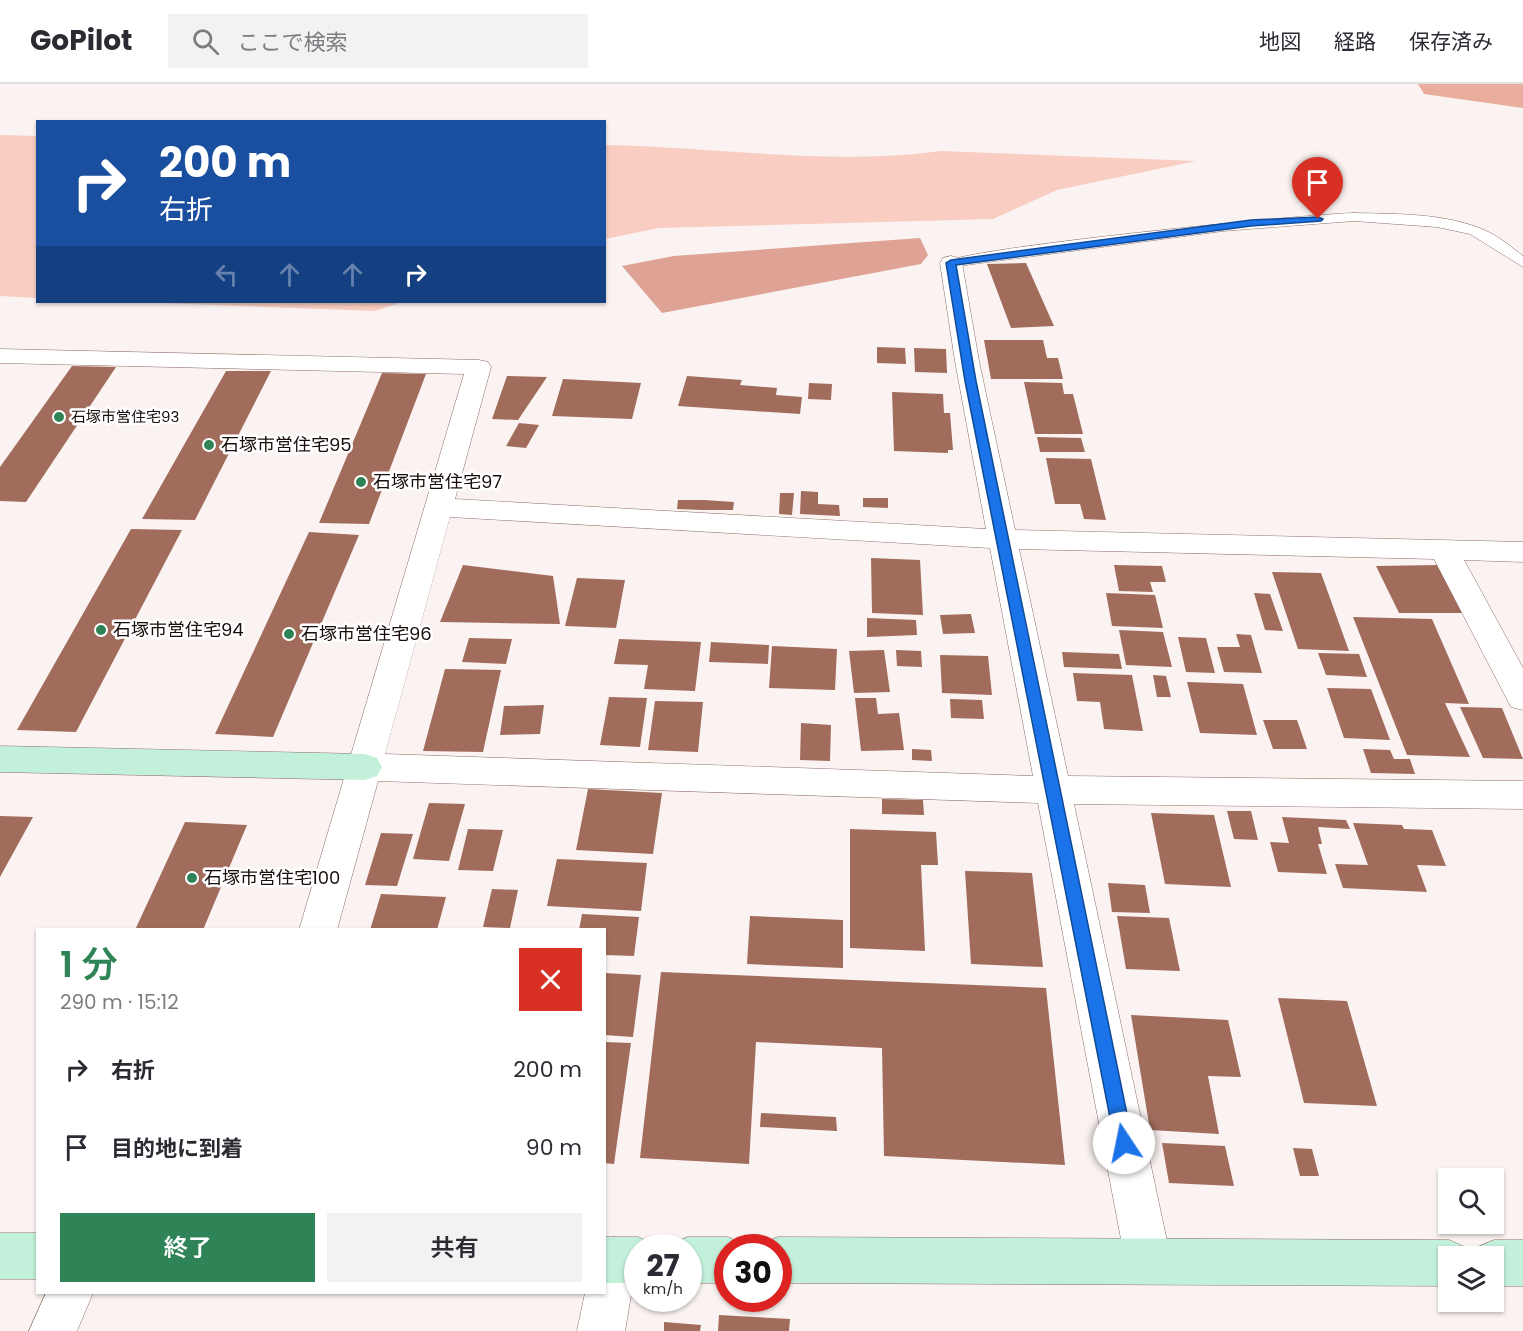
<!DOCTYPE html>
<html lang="ja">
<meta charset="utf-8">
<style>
body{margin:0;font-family:Poppins,"Noto Sans JP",sans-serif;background:#f2f2f3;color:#2b2b33;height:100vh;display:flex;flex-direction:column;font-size:22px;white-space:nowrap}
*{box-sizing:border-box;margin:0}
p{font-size:20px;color:#7c7c81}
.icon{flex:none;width:33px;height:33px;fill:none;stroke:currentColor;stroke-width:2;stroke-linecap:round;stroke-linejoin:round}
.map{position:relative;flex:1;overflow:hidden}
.drawer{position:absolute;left:36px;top:844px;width:570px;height:366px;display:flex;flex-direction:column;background:#fff;border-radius:0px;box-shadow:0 2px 4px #0004}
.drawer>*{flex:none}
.banner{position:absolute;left:36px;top:36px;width:570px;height:183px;border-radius:0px;box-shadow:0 2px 4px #0004;background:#1a4fa0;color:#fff;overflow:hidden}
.controls{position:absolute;left:1438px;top:1084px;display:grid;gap:12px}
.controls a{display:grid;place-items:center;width:66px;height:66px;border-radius:0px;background:#fff;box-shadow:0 2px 4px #0004;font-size:30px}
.speed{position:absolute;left:624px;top:1150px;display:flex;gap:12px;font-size:30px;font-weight:700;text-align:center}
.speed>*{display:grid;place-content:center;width:78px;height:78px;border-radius:50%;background:#fff;box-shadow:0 2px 4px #0004;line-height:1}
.speed small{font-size:15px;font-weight:400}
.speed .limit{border:9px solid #d22;background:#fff;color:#111}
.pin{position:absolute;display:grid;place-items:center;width:51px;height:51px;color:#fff;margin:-62px -26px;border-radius:50% 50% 50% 0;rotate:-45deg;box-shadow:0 0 6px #0007}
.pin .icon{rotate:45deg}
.me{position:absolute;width:66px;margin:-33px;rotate:349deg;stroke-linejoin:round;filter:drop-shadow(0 0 4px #0008)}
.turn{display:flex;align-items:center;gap:21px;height:126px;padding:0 24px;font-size:27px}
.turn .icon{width:78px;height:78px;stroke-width:2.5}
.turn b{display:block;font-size:42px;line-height:51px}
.lanes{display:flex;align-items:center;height:57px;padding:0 24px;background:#0003;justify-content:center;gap:30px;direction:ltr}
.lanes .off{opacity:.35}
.round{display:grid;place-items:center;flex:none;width:63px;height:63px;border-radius:0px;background:#f2f2f3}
.overview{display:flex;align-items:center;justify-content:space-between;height:102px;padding:0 24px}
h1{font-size:36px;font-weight:600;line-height:45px;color:#2e8457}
.primary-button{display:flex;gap:12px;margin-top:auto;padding:12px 24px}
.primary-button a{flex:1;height:69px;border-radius:0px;background:#2e8457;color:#fff;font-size:24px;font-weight:600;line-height:69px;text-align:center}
.primary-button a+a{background:#f2f2f3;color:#2b2b33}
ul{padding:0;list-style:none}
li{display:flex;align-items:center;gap:18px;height:78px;padding:0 24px}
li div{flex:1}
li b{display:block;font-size:22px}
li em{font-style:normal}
header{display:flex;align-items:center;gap:36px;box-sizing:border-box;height:84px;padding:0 30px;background:#fff;border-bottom:2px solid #e1e1e2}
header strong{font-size:28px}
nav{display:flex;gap:33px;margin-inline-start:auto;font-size:21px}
.search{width:420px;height:54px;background:#f2f2f3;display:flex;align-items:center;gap:15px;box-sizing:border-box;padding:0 21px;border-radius:0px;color:#7c7c81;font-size:22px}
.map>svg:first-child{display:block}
.green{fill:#f9cdc2}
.forest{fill:#dea394}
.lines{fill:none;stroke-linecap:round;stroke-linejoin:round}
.river{fill:#e9ad9d;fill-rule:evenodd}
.building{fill:#a26c5d}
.lane-casing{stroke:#8c6d64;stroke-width:1}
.street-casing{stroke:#8c6d64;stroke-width:1}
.secondary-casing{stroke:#8c6d64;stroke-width:1}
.lane{fill:#fff;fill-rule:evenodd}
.street{fill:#fff;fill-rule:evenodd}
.secondary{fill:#c2f0da;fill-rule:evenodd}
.route{fill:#1a73e8;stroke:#114b97;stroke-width:1.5}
.poi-dot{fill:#2e8457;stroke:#fff;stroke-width:2}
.labels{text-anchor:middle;stroke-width:5;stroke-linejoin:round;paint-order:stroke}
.far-poi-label{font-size:15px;fill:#180d0a;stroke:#fff;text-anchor:start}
.poi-label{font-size:18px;fill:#180d0a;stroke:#fff;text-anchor:start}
</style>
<header>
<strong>GoPilot</strong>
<div class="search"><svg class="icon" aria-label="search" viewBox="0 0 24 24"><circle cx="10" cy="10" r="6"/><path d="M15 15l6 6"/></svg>ここで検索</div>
<nav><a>地図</a><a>経路</a><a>保存済み</a></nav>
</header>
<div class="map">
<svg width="1523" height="1247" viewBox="0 0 1523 1247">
<rect width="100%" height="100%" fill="#faf3f1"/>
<path class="green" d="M0,51L37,52V214L0,212Z
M605,61C716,63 830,82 941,67L1196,77L1057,106L993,135L659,144L605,155Z
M137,218H402L375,227Z"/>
<path class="forest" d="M920,154L928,171L921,180L662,229L622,182L674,172Z"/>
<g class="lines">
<path class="river" d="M1418,0H1523V24L1424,10Z"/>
</g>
<path class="building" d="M1026,179L1054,242L1011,244L987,180Z
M984,256H1043L1047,274H1058L1063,295H991Z
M877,263L905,264L906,280L877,279Z
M914,264L946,265L947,289L915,288Z
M72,282L116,283L26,418L0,417V383Z
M226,287H271L195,436L142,435Z
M382,289L426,290L369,440L319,439Z
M507,292L547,293L518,336L492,335Z
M687,292L742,296L740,301L777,304L776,311L802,313L800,330L678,322Z
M563,295L641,299L632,335L552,332Z
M1024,298L1062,299L1064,310H1073L1083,350H1035Z
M809,299L832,300L831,316L808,315Z
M892,308L943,310L944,329H950L953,366H948V369L894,367Z
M519,339L539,341L526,364L506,362Z
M1037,353L1081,354L1085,368H1040Z
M1046,374L1091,375L1106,436L1084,435L1080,420H1055Z
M801,407L818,408V420L839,421L840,432L800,430Z
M780,409H794L792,431L779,430Z
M863,414H888V424L863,423Z
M678,416H704L734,418L733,426H702L677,425Z
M131,445L182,446L76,648L17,646Z
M309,448L359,451L273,653L215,650Z
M871,474L920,476L923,531L872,529Z
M463,481L553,492L560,540L440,538Z
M1114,481L1162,482L1166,498H1150L1153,508L1119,507Z
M1439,481L1468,529H1399L1376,482Z
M1272,488L1321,489L1349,567L1298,565Z
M577,494L625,496L616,544L565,542Z
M1106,509L1155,511L1163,544L1112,542Z
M1254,509L1270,510L1283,547L1265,546Z
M971,530L975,549L943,550L940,531Z
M1353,533L1432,535L1469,620L1445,619L1470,673L1407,671Z
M867,534L916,536L917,551L867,553Z
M1119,546L1163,548L1172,583L1126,581Z
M1236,550L1251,551L1262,589L1224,588L1217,563H1240Z
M1178,553L1206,554L1215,589L1186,588Z
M469,554L512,555L506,580L462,578Z
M619,555L701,558L695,607L644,605L648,581L614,580Z
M711,558L769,561L768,580L709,578Z
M772,562L837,565L835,606L769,604Z
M884,566L890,608L854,609L849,567Z
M896,566L921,567L922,583L897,582Z
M1062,568L1119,570L1122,585L1064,583Z
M1318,569L1359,570L1367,593L1326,591Z
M940,571L988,572L992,611L942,609Z
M445,585L501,586L483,668L423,667Z
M1073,589L1132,591L1143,647L1104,645L1100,618L1077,617Z
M1153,591L1166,592L1171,613H1157Z
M1187,598L1243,600L1257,651L1200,649Z
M1327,604L1371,605L1390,656L1344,654Z
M609,613L647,614L640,663L600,661Z
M855,614H876L878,630L899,629L904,666L861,667Z
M950,615L982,616L984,635L951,634Z
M655,617L703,618L698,668L648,666Z
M544,621L540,650L500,651L504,622Z
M1460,623L1502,624L1523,675L1483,674Z
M1263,636H1297L1307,665H1273Z
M801,639L831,641L830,677L800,676Z
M912,665L931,666L932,677L912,676Z
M1363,665L1390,666L1394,675H1410L1415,690L1371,689Z
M588,705L662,709L653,770L576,766Z
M882,715L923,716L924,731L882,730Z
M429,719L465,720L449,777L413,775Z
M1227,727H1251L1258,756L1234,755Z
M1151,729L1214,731L1231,803L1165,800Z
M0,732L33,733L0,793Z
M1282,733L1346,736L1350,745L1318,743L1322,760H1318L1327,790L1278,788L1270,758L1289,759Z
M185,738L247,741L203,846H135Z
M1353,739L1402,741L1404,745L1432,746L1446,782L1417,781L1427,808L1343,804L1335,780L1368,781Z
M468,745L503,746L493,787L458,786Z
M850,745L936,748L938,781H921L925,867L850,864Z
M381,749L413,750L397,802L365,801Z
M557,775L647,779L641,827L547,822Z
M965,787L1032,789L1043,883L971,880Z
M1108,799L1145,801L1150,829L1112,828Z
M492,805L518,806L510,844L483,843Z
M381,810L446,813L437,846H370Z
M582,830L639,833L634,872L604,871V846H579Z
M750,832L843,836V884L747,880Z
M1117,832L1169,834L1180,887L1126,885Z
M661,888L1046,904L1065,1081L884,1072L882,964L756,958L749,1080L640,1074Z
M604,889L641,891L633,953L604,951Z
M1278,914L1347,917L1377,1022L1304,1019Z
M1131,931L1228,936L1241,993L1208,992L1219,1050L1150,1046Z
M604,958L631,959L614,1080L604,1079Z
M761,1029L836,1033L837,1047L760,1043Z
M1162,1059L1225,1062L1234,1102L1169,1099Z
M1293,1064L1312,1065L1319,1092H1300Z
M719,1231L790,1235L789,1247H718Z
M664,1238L701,1241L700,1247H664Z"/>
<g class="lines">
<g class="lane-casing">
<path id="lane" d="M1354,129C1396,130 1445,129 1484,146C1499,152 1511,163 1523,172V183L1470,150L1437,143L1354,137L1223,147L951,183L944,179C958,164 1309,130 1354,129Z"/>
</g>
<g class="street-casing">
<path id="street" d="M951,172L959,174L962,179L979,277L1015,446L1523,458V478L1464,476L1523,584V626L1511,623L1434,475L1019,465L1068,692L1523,697V725L1074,720L1171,1176L1164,1192L1148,1199L1132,1192L1125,1176L1038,719L378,697L337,846H299L464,290L0,279V265L479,276L488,278L491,283L455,415L986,445L955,277L940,179L943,174ZM450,433L990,464L1033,692L385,670Z
M614,1153L630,1160L637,1176L625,1247H577L585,1209H604V1157Z
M46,1209H93L77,1247H29Z"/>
</g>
<g class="secondary-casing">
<path id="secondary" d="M0,662L365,670L377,674L382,683L377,692L365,696L0,688Z
M0,1149H38V1195H0Z
M604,1153H638L654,1160L656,1164H638V1199H604Z
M688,1153H728L744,1160L746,1164H728V1199H688V1164H670L672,1160Z
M778,1153L1449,1156L1465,1163L1470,1173H1449V1202L778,1199V1164H760L762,1160Z
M1494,1156H1523V1202H1494V1173H1473L1478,1163Z"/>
</g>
<use href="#lane" class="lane"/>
<use href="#street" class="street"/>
<use href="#secondary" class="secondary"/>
</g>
<path class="route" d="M1318,133L1323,135L1321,137L1251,142L956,181L976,297L1133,1059L1130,1065L1124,1067L1118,1065L1115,1059L965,297L946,179L951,176L1251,136Z"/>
<g class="poi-dot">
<circle cx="59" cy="333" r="6"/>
<circle cx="209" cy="361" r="6"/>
<circle cx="361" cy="398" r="6"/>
<circle cx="101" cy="546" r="6"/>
<circle cx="289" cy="550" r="6"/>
<circle cx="192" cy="794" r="6"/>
</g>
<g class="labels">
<g class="far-poi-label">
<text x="71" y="338">石塚市営住宅93</text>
</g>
<g class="poi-label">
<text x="221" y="367">石塚市営住宅95</text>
<text x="373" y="404">石塚市営住宅97</text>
<text x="113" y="552">石塚市営住宅94</text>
<text x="301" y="556">石塚市営住宅96</text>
<text x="204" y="800">石塚市営住宅100</text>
</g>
</g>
</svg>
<div class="controls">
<a><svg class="icon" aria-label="search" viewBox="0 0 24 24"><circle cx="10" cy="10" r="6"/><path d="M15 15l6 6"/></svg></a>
<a><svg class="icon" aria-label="layers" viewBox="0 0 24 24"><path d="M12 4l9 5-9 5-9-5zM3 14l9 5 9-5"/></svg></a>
</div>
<div class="speed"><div>27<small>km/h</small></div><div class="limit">30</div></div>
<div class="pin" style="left:1318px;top:135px;background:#d93025"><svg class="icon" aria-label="arrive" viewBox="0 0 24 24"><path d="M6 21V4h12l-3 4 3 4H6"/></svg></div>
<svg class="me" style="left:1124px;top:1059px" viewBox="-20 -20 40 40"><circle r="19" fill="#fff"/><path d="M0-13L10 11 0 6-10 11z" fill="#1a73e8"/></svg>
<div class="banner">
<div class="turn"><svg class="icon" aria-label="right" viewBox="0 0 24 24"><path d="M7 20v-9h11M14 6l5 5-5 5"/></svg><div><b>200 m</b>右折</div></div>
<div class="lanes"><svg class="icon off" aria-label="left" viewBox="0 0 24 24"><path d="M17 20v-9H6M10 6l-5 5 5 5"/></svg><svg class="icon off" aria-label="ahead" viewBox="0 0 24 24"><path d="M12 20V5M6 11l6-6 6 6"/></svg><svg class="icon off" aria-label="ahead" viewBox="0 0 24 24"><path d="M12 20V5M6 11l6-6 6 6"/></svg><svg class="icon" aria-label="right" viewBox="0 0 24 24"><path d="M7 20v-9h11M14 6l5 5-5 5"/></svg></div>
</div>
<section class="drawer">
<div class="overview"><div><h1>1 分</h1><p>290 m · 15:12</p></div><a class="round" style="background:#d93025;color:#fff"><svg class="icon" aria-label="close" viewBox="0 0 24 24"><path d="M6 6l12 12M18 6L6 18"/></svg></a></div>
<ul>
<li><svg class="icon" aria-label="right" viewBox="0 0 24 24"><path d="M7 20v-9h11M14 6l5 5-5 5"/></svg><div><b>右折</b></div><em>200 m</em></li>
<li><svg class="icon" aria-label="arrive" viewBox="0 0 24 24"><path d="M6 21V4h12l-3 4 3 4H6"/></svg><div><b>目的地に到着</b></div><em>90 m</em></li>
</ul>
<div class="primary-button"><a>終了</a><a>共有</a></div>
</section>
</div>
